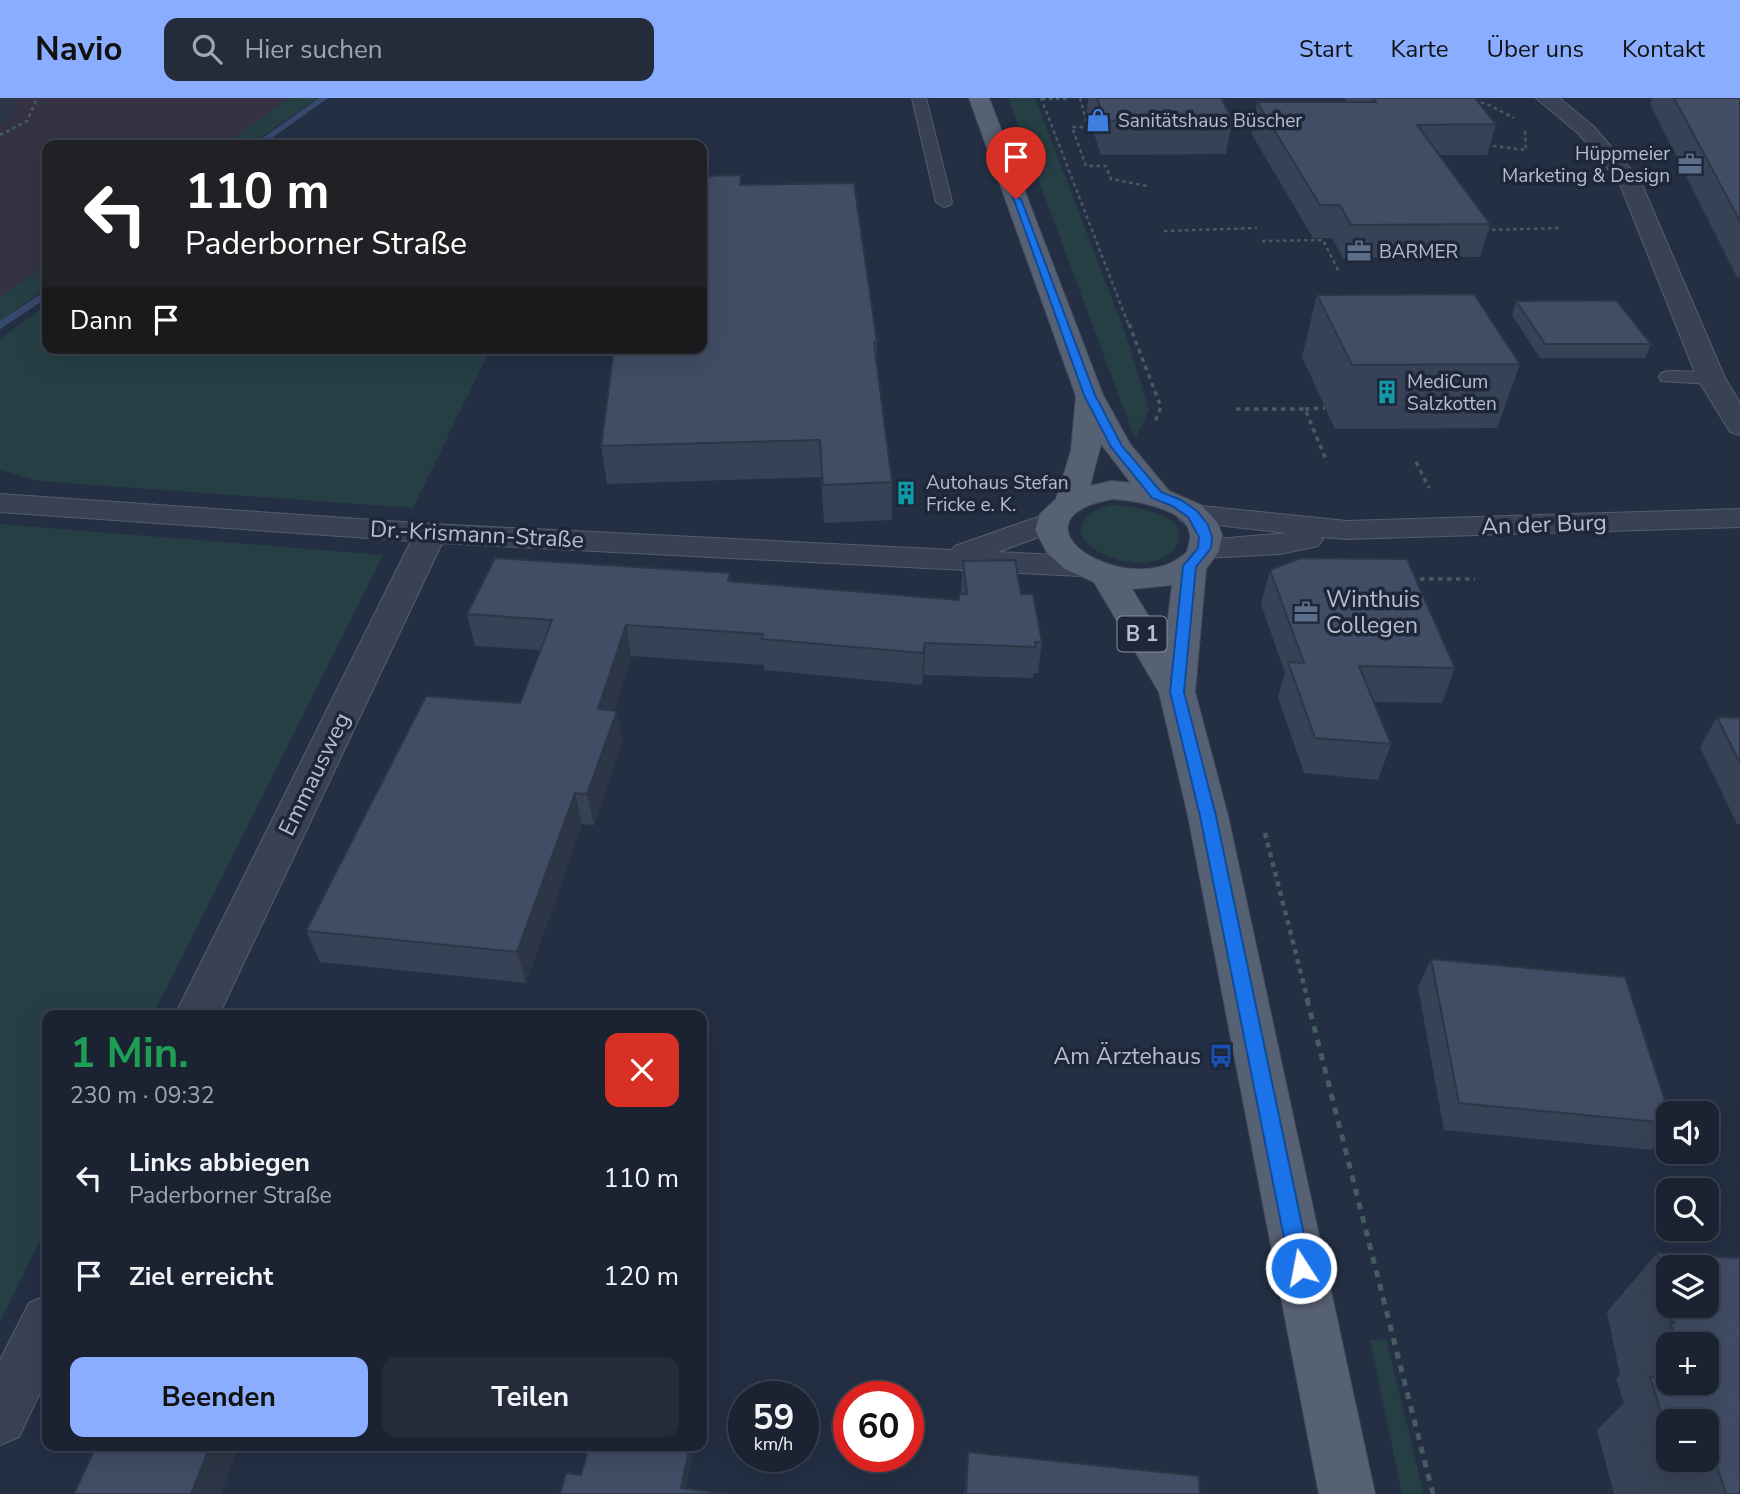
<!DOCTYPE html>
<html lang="de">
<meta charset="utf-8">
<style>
body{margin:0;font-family:"Nunito Sans",sans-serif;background:#242b3b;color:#f1f3f6;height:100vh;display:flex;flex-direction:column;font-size:26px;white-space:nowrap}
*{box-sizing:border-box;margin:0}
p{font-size:23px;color:#a0a4ac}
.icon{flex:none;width:38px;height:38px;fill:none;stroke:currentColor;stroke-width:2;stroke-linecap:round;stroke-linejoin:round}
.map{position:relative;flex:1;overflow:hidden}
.side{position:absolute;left:42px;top:912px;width:665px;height:441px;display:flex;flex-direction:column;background:#1b2333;border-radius:14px;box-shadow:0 7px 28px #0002,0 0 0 2px #39404e}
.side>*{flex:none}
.hud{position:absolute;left:42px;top:42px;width:665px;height:214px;border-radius:14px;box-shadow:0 7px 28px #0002,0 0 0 2px #39404e;background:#202124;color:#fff;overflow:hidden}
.buttons{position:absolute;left:1656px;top:1003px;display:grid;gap:14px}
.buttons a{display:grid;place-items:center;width:63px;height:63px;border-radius:14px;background:#1b2333;box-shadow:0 7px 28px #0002,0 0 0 2px #39404e;font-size:35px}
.speed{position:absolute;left:728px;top:1283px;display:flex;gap:14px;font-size:35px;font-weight:700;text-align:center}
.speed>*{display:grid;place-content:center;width:91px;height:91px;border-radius:50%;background:#1b2333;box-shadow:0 7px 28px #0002,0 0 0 2px #39404e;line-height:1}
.speed small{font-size:18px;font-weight:400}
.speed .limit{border:10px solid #d22;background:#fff;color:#111}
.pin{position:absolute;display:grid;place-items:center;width:60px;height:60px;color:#fff;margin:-72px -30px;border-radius:50% 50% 50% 0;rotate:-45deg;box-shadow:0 0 7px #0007}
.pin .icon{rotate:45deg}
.me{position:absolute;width:77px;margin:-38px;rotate:349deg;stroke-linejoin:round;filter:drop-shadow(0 0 5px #0008)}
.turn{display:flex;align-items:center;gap:24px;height:147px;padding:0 28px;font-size:32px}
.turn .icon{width:91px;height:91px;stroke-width:2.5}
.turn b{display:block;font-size:49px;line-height:60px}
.then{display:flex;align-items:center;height:66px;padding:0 28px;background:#0003;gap:14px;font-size:26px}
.round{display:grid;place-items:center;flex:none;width:74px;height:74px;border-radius:14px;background:#242b3b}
.headline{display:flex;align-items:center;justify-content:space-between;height:119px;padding:0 28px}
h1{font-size:42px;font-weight:700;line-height:52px;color:#1e9e55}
.primary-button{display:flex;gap:14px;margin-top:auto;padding:14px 28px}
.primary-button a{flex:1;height:80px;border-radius:14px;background:#8aadff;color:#111;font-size:28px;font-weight:700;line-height:80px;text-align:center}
.primary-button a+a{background:#242b3b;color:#f1f3f6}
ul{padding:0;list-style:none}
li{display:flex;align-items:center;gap:21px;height:98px;padding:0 28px}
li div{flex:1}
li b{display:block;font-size:26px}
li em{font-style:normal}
header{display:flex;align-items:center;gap:42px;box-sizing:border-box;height:98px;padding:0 35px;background:#8aadff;color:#111}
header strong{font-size:33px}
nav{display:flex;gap:38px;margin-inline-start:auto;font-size:24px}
.search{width:490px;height:63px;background:#242b3b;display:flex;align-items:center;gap:18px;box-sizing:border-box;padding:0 24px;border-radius:14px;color:#a0a4ac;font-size:26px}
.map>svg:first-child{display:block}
.medical{fill:#353244}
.green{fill:#263f45}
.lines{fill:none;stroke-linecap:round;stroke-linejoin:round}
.stream{fill:#37496d;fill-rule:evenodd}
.lane-casing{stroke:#545d6e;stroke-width:2}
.street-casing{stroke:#545d6e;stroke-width:2}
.primary-casing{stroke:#434b5d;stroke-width:2}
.path-far3{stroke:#455c61;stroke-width:2.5;stroke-dasharray:3.5 3.5;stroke-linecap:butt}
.path-far2{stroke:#455c61;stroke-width:3.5;stroke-dasharray:4.5 4.5;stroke-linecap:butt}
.path-far1{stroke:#455c61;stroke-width:4.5;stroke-dasharray:5 5;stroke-linecap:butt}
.path{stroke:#455c61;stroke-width:5;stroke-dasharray:7 7;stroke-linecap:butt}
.lane{fill:#394254;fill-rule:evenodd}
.street{fill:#394254;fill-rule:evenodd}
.primary{fill:#576174;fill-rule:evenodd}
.wall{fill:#374256;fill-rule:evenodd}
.shaded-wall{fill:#2d3646}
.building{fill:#404d64;stroke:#2d3646;stroke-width:2}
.route{fill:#1a73e8;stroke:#114b97;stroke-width:2}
.labels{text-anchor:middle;stroke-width:7;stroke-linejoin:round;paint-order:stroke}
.far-poi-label{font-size:19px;fill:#b6bdcd;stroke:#1d2739;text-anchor:start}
.shield{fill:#1d2739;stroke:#8890a1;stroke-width:2}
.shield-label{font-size:21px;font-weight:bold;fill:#b6bdcd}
.street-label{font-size:23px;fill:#b6bdcd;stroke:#1d2739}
.poi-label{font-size:23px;fill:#b6bdcd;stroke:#1d2739;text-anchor:start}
</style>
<header>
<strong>Navio</strong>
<div class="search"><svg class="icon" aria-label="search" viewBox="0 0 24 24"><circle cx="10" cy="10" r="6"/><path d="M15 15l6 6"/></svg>Hier suchen</div>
<nav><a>Start</a><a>Karte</a><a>Über uns</a><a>Kontakt</a></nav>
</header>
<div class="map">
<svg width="1740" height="1396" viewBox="0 0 1740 1396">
<rect width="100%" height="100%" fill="#242f44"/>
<path class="medical" d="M0,0H318L250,47H47V190L0,223Z"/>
<path class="green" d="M291,0H317L250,47H222Z
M1008,0H1035L1127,240L1149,312L1135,341Z
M47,167V189L0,223V199Z
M47,207V250H491L413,410L38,383L0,372V241Z
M1111,407C1129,407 1198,416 1175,450C1154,478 1094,463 1080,435C1082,417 1095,412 1111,407Z
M0,426L383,457L153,917H47V1129L0,1224Z
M1386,1241L1424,1396H1402L1370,1242Z"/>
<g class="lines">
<path class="stream" d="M319,0H328L262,47H253Z
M47,192V200L0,231V223Z"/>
<g class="lane-casing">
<path id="lane" d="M912,0H926L952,104L950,107L944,109L936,104Z
M1668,273L1711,274L1720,280L1711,286L1661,283L1659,279L1661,275Z"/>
</g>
<g class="street-casing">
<path id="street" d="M1536,0H1559L1593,28L1640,82L1725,280L1740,305V337L1730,334L1697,280L1619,84L1579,36Z
M0,396L431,426L952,452L955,448L1052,414L1063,416L1068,423L1063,430L998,454L1080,458L1091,461L1096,468L1091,475L1080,478L442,445L219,917H175L411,443L0,414Z
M1192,407L1347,423L1740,411V429L1347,441L1321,439L1323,441L1318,448L1280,456L1204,460L1193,457L1188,450L1193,443L1287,435L1181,423L1176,416L1181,409Z
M47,1197V1280L19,1339L0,1347V1262L29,1205Z"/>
</g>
<g class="primary-casing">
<path id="primary" d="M969,0H989L1103,297L1130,346L1169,393L1201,407L1217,424L1222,437L1219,453L1206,471L1195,594L1228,718L1375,1396H1319L1188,718L1159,594L1094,484L1065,471L1048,456L1035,432L1040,416L1056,401L1071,353L1076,298ZM1101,346L1131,385L1111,383L1090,388ZM1112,401C1132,402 1188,410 1190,437C1191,442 1188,449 1187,454C1139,501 1024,440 1085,409C1093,405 1103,403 1112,401ZM1172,487L1165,545L1132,491Z"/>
</g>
<path class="path-far3" d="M1041,0L1129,228
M1080,0L1088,29H1072L1086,68H1106L1111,81L1147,88
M1042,1H1070
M1474,3L1487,6L1514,20
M0,37L27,23L37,0
M1486,47L1526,52L1525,32
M1485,132L1561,130
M1164,133L1257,130
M1262,143L1323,142L1338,172"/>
<path class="path-far2" d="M1129,226L1161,309L1154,326
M1236,311H1305L1327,364
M1305,311L1325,310
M1416,364L1429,390
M1411,481H1475"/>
<path class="path-far1" d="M1265,735L1308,903"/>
<path class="path" d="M1307,901L1433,1396"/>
<use href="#lane" class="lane"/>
<use href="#street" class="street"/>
<use href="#primary" class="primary"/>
</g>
<path class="wall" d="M1088,0H1221L1232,21L1226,56L1101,57L1087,14Z
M1344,0H1475L1496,26L1487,57H1440L1490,126L1480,159L1343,160L1332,140H1313L1251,35L1257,4H1347Z
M1652,0H1740V179H1737L1650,6Z
M741,87L877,244V267L892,384V422L824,425L821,379L607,386L601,348Z
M1317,197L1520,266L1497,330L1335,331L1302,259Z
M1516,203L1651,246L1645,260H1540L1512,217Z
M963,463L1021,496L1042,544L1038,575H1033V580L924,577L922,587L764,572V567L631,558L614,613H617L622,644L594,727L582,726L526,885L320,864L306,833L520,605L540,552L475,548L467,516L730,475L731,483L959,502V496H961Z
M1270,472L1455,570L1442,605L1374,604L1391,646L1378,682L1304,675L1278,599L1285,575L1261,506Z
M1717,619L1740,620V726H1737L1700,649Z
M1431,861L1668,1015V1031L1652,1052L1444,1032L1418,889Z
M1657,1155L1740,1160V1396H1614L1597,1332L1624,1305L1616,1280L1620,1277L1607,1214ZM1668,1169H1706V1208H1668ZM1668,1246H1706V1284H1668ZM1668,1323H1706V1362H1668Z
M968,1354L1200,1396H964Z"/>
<path class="shaded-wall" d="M0,0H19L10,24L0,25Z
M626,527L631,558L604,643L598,611Z
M925,545L924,577L922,587L923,555Z
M617,613L622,644L594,727L587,696Z
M575,695L582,726L526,885L517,854Z
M706,1268L709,1280L702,1315V1290Z
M210,1348H239L221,1396H191Z
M690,1348H695L685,1396L681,1390Z"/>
<path class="building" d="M1097,0H1221L1232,21L1105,23Z
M1373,0H1475L1496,26L1417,27L1490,126L1351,127L1340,107H1320L1257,4H1376Z
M1674,0H1740V123Z
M741,77L740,87L854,85L877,244H874L892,384L823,387L820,342L601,348L614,250H702V78Z
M1474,196L1520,266L1352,267L1317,197Z
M1616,202L1651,246H1545L1516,203Z
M495,460L730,475L728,483L959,502V496H967L963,463L1015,462L1021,496H1033L1042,544H1035L1036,549L925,545L923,555L762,541L763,536L626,527L598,611L617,613L587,696L575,695L517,854L306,833L426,598L520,605L552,522L467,516Z
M1301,460L1407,461L1455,570L1359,568L1391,646L1315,640L1288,564L1304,565L1270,472Z
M1717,619L1740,620V665Z
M1431,861L1625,879L1669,1015L1668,1025L1459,1005Z
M1657,1155L1740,1160V1396H1726L1717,1368L1677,1365L1676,1362H1706V1323H1668V1336L1650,1279L1668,1280V1284H1706V1246H1677L1670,1224L1674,1225L1670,1208H1706V1169H1668V1198Z
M702,1268H706L702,1290Z
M96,1348H210L191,1396H74Z
M589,1348H690L681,1390L728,1396H560L566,1375L581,1377Z
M968,1354L1199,1378L1200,1396H966Z"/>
<path class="route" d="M1013,99L1021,101L1095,297L1122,348L1161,394L1181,402L1197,413L1208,427L1212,439L1211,450L1196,469L1184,594L1216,718L1311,1170L1308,1177L1301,1180L1293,1177L1290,1170L1200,718L1170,594L1183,468L1198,450L1199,439L1188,419L1172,408L1152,400L1111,349L1084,297Z"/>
<defs>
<g id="shop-bare" transform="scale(1.89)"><path d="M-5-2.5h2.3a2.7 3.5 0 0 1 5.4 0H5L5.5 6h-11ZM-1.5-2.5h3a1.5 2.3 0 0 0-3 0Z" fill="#3f7fe0" stroke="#1d2739" stroke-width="2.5" paint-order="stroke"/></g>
<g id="office-bare" transform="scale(1.89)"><path d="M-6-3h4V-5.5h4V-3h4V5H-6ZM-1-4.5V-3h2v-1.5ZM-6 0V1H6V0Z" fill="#5c6f8a" stroke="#1d2739" stroke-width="2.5" paint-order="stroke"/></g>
<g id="building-bare" transform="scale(1.89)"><path d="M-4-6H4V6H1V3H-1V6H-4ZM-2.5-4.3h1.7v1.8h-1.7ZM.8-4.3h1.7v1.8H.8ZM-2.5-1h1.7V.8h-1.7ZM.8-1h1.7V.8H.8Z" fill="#0f9aa8" stroke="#1d2739" stroke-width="2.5" paint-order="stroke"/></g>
<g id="bus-bare" transform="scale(1.89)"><path d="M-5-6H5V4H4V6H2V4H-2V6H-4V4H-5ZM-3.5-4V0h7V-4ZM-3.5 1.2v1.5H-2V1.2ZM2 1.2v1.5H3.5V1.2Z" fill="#1a4fb4" stroke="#1d2739" stroke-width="2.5" paint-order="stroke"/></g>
</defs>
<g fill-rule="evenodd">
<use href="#shop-bare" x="1098" y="22"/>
<use href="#office-bare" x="1690" y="66"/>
<use href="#office-bare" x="1359" y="153"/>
<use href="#building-bare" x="1387" y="294"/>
<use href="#building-bare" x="906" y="395"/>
<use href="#office-bare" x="1306" y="514"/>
<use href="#bus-bare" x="1221" y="958"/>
</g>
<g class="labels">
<g class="far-poi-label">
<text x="1118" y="29">Sanitätshaus Büscher</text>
<text x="1670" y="62" text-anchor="end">Hüppmeier<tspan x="1670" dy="22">Marketing &amp; Design</tspan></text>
<text x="1379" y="160">BARMER</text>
<text x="1407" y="290">MediCum<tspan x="1407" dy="22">Salzkotten</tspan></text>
<text x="926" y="391">Autohaus Stefan<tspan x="926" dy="22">Fricke e. K.</tspan></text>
</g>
<rect class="shield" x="1117.5" y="518.5" width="49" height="35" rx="5"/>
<g class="shield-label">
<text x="1142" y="543">B 1</text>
</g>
<g class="street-label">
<text transform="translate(1544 426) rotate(-2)" y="8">An der Burg</text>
<text transform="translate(477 436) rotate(3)" y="8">Dr.-Krismann-Straße</text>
<text transform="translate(314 676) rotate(-64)" y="8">Emmausweg</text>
</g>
<g class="poi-label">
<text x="1326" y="509">Winthuis<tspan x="1326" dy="26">Collegen</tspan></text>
<text x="1201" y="966" text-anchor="end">Am Ärztehaus</text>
</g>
</g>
</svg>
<div class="buttons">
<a><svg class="icon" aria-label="sound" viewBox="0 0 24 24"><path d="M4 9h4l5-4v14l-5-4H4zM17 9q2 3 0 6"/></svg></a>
<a><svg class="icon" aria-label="search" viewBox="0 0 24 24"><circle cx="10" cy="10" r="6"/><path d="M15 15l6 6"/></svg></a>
<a><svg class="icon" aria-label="layers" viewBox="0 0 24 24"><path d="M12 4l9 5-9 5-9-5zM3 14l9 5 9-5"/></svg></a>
<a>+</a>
<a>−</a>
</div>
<div class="speed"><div>59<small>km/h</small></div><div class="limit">60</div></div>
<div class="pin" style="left:1016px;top:101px;background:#d93025"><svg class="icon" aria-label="arrive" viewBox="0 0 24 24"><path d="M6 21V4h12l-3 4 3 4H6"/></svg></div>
<svg class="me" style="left:1301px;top:1170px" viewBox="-20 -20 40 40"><circle r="17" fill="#1a73e8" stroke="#fff" stroke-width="3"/><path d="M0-11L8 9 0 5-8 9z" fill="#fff"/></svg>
<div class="hud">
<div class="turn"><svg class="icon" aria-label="left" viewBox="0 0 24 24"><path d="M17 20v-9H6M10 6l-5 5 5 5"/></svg><div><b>110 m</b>Paderborner Straße</div></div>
<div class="then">Dann<svg class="icon" aria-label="arrive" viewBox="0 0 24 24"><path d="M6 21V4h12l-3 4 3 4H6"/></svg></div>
</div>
<section class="side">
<div class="headline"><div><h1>1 Min.</h1><p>230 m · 09:32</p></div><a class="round" style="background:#d93025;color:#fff"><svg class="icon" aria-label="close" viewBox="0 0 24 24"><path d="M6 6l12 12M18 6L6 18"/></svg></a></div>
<ul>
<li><svg class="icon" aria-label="left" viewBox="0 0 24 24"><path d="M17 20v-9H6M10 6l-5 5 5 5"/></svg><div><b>Links abbiegen</b><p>Paderborner Straße</p></div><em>110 m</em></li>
<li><svg class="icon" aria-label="arrive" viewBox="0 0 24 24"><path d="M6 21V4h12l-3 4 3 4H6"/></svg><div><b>Ziel erreicht</b></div><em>120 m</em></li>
</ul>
<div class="primary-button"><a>Beenden</a><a>Teilen</a></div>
</section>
</div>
